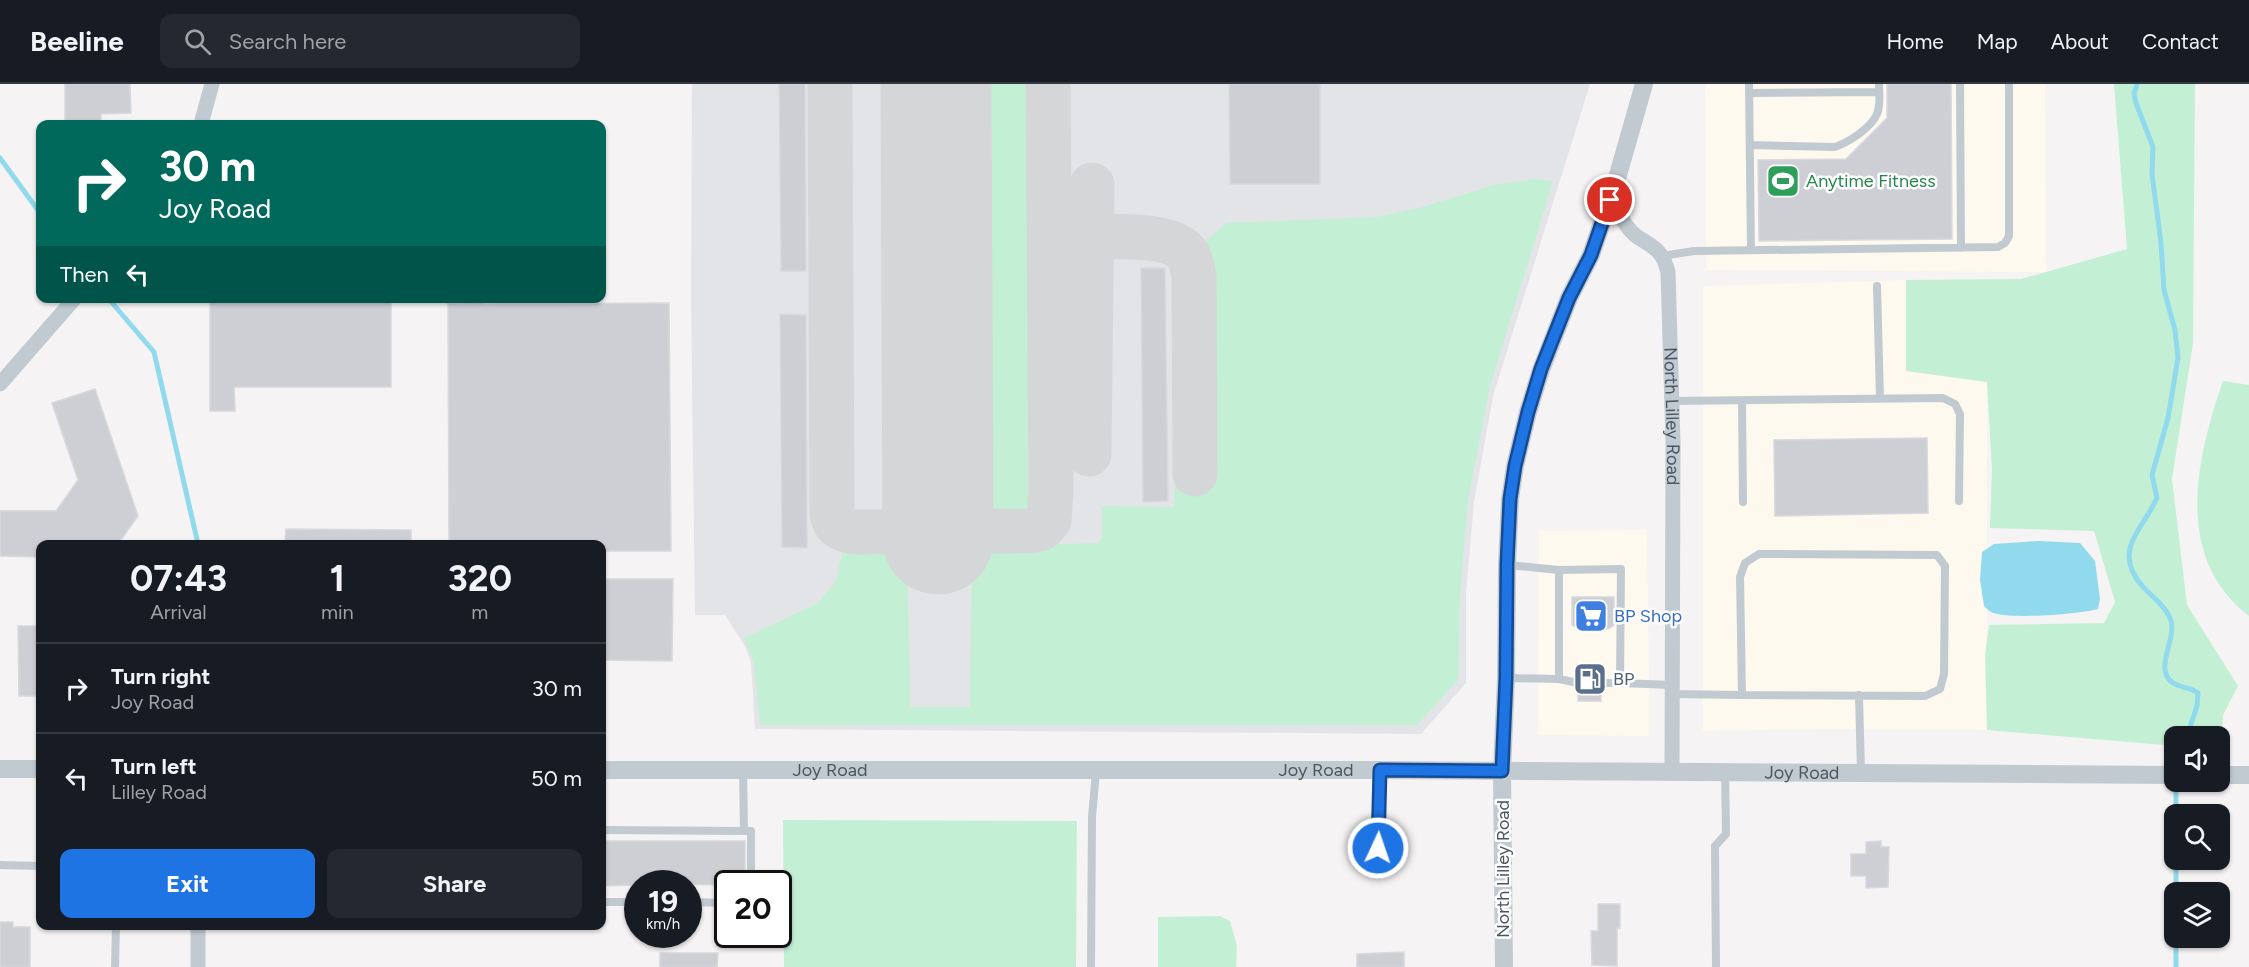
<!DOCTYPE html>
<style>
body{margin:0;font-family:Figtree,sans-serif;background:#242831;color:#f1f3f6;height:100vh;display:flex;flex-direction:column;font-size:22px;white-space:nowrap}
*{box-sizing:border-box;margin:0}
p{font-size:20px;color:#9ea1a6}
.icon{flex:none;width:33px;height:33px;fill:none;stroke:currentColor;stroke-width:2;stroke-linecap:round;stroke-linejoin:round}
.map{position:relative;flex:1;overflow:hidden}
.side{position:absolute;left:36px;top:456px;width:570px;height:390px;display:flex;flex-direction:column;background:#171b24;border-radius:12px;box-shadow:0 2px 4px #0004}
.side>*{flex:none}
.top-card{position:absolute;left:36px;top:36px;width:570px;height:183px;border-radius:12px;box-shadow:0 2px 4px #0004;background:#00695c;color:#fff;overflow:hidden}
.buttons{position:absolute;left:2164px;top:642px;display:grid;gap:12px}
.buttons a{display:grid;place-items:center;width:66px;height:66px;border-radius:12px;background:#171b24;box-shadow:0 2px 4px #0004;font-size:30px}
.speed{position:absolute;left:624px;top:786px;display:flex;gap:12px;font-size:30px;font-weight:700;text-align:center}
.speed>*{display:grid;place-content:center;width:78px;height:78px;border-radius:50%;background:#171b24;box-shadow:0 2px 4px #0004;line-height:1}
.speed small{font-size:15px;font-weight:400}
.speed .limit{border:3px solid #111;border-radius:9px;background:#fff;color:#111}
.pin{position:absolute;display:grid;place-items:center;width:51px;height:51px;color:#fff;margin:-26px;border:3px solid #fff;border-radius:50%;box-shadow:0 2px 6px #0007}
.me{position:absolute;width:66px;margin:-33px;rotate:3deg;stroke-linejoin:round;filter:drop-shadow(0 0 4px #0008)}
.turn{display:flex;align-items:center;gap:21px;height:126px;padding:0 24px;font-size:27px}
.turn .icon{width:78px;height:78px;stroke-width:2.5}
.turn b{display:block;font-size:42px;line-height:51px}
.then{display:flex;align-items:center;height:57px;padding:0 24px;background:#0003;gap:12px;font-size:22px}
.eta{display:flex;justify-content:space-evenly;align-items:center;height:102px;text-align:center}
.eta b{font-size:36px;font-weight:700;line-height:42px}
.action{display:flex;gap:12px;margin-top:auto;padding:12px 24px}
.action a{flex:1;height:69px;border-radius:12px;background:#1e74e3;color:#fff;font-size:24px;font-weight:700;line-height:69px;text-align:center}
.action a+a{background:#242831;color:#f1f3f6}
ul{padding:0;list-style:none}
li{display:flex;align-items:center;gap:18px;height:90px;padding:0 24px;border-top:2px solid #363941}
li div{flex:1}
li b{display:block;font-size:22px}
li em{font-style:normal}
header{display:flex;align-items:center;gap:36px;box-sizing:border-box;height:84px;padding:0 30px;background:#171b24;border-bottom:2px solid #363941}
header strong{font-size:28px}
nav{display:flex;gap:33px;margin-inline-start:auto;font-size:21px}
.search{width:420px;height:54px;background:#242831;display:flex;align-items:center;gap:15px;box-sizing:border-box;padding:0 21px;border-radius:12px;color:#9ea1a6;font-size:22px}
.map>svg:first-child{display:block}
.commercial{fill:#fdf9ef}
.airport{fill:#e2e4e7}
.green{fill:#c3f0d5}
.water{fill:#91d9ec}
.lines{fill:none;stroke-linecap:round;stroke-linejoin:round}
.stream{stroke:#91d9ec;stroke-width:5}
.taxiway{stroke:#d5d6d8;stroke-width:45}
.runway{stroke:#d5d6d8;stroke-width:111}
.building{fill:#cdcfd5;stroke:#d7d9de;stroke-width:1.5}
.service{stroke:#c1cad1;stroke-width:8}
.minor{stroke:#c1cad1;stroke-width:15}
.tertiary{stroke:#c1cad1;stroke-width:18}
.route-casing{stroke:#144b94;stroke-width:15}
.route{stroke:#1e74e3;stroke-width:10}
.labels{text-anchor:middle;stroke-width:5;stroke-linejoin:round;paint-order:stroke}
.leisure-label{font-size:18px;fill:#27864d;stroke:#fff;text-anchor:start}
.street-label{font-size:18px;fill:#4a5660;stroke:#fff}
.shop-label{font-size:18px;fill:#366cbe;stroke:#fff;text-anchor:start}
.service-label{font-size:18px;fill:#4e5e75;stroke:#fff;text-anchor:start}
</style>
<header>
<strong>Beeline</strong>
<div class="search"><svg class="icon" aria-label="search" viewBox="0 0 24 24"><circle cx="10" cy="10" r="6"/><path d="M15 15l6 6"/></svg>Search here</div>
<nav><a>Home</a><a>Map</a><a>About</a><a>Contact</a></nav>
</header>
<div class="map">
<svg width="2249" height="883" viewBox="0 0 2249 883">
<rect width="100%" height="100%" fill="#f5f3f3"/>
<path class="commercial" d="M1705,0H2045L2046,188L1706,186Z
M1906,196V287L1987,298V646L1830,645L1703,647V202Z
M1647,446L1650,652L1538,651L1539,447Z"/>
<path class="airport" d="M692,0H1590L1493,312L1474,418L1466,509V599L1421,650L755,645L751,579L746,564L725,531H695L691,211Z"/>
<path class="green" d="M969,0H1037L1038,402L1035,417L1031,427L1003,434L981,431L971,415Z
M2114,0H2195L2193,259L2172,395L2187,521L2238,602L2223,631L2221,666L2220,652H2175V662L1987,646L1985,572L1989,541L2104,539L2115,518L2094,447L1990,444L1992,386L1987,298L1906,287V196L2021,195L2127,165Z
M1534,95L1553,97L1490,302L1468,416L1460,510L1458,596L1417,641H760L754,579L744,554L818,519L836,497L844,460L907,461L910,623H970L972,462L1099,459L1102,454V422L1174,423L1175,397H1205L1207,388L1204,176L1200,166L1205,157L1227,139L1377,133L1419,124L1494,101Z
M2223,297L2249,301V532C2173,474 2196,375 2223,297Z
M783,736L1077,737L1076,883H784Z
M1220,832L1230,837L1237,862L1236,883H1158V833Z"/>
<path class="water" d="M2038,457L2080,459L2095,477L2100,515L2098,525C2080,530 2007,536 1991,528C1988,526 1986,524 1984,522L1980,496L1982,468L1994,460Z"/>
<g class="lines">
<path class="stream" d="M2137,0L2134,10L2136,19L2153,63L2152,90L2161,159L2164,206L2175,246L2178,274L2168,334L2152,391L2157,414C2142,447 2111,467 2143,503C2152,512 2165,522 2170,534C2179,553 2152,585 2173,599C2181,604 2191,603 2198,609L2197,622L2187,652
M0,74L40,129
M108,214L154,268L198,460
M2176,730V698
M2176,808V776
M2176,854V883"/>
<path class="taxiway" d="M830,0L832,429C834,443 842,446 855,448L1031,447L1042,444L1049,436L1051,407L1048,0
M1091,152C1115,153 1172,149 1187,170C1192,176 1192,185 1194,192L1195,390
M1089,370L1092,101"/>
<path class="runway" d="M936,0L938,455"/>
</g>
<path class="building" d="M65,0H130L131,29L101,30V40H65Z
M779,0H805L806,187H781Z
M1229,0H1320V100H1230Z
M1887,0H1951L1952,155L1759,157L1758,76L1846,75L1887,34Z
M1141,184H1165L1168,417L1143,418Z
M210,214H391V303H234L235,327H210Z
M483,218V220L669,219L671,467H602V460H449L448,219Z
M780,230L806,231L807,464L782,463Z
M95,305L138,432L118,460H40V473L0,472V427H56L78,396L52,319Z
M1927,354L1928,429L1775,432L1774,356Z
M286,445L411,446V460H285Z
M602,495H673L672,577L602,576Z
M1572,513H1614V541L1608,545H1579L1572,541Z
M18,542H40V612H19Z
M1578,580H1601V593L1595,598L1596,602L1601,605V617H1578V605L1582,603L1584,600L1582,595L1578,593Z
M602,757H745V800H728V801L638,800V801L602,802Z
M1881,757V763H1889L1888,803L1866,804V792H1851V770H1866V758Z
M1598,820H1620V844H1617V882L1592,881L1591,847H1598Z
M0,838H13V843H30V883H0Z
M1404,868V883H1357V870Z
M660,869H718L717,883H660Z"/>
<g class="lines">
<path class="service" d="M1749,0L1751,166
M1960,0L1961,164
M1749,9L1879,8
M1750,61L1835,63C1849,58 1871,44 1877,30C1881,20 1879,10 1879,0
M1662,172L1694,167L1998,163L2005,159L2009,152V0
M1877,202L1880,315
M1672,317L1943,314L1955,320L1960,330L1959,417
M1742,317L1743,418
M1508,481L1559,486
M1506,594L1559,595V486L1621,485L1620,599L1672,601
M1559,595L1578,599
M1601,599H1620
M1672,610L1742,611L1740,493L1745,479L1759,470L1937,471L1945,482L1944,590L1940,605L1925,612L1742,611
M1859,611L1861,688
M743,686L744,747H751V800
M602,746L744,747
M1379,763L1380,686
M0,781L40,782
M602,818H638
M688,818L728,819
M115,883L116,842
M1091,883L1092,733L1096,687
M1716,883L1715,762L1726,750L1725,689"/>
<g class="minor">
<path d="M201,40L212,0"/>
<path id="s1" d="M1616,104C1616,121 1621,139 1635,151C1644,158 1654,161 1661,171C1665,176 1666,182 1668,188L1673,358L1672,689"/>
<path d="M0,300L75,214"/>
<path d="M198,883V842"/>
</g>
<g class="tertiary">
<path d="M0,685H40"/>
<path id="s2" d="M602,686H1380L2175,691"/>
<path d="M2220,691H2249"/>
<path d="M1504,883L1502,687L1506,594L1507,481L1510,415L1515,382L1528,328L1541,286L1569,214L1591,171L1616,98L1644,0"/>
</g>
</g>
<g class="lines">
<g class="route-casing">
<path id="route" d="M1378,764L1380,686L1502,687L1506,594L1507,480L1510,415L1515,382L1528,328L1541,285L1569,214L1591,171L1610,116"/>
</g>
<use href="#route" class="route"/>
</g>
<defs>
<g id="stadium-square" transform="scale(1.725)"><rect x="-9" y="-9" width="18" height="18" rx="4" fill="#2e9e5b" stroke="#fff"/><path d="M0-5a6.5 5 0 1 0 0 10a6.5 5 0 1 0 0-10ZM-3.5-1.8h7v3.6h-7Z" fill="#fff"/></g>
<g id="supermarket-square" transform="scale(1.725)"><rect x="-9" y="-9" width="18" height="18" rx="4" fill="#3f7fe0" stroke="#fff"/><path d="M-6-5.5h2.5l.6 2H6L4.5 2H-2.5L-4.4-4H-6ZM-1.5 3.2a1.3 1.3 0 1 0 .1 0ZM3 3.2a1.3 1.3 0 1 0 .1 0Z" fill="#fff"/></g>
<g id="fuel-square" transform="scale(1.725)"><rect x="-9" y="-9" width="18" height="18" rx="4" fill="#5c6f8a" stroke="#fff"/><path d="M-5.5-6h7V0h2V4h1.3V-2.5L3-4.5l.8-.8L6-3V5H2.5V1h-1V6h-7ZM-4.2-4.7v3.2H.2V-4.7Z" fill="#fff"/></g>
</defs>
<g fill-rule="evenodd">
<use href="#stadium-square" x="1783" y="97"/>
<use href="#supermarket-square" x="1591" y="532"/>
<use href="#fuel-square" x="1590" y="595"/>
</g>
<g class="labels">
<g class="leisure-label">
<text x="1806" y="103">Anytime Fitness</text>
</g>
<g class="street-label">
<text dy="6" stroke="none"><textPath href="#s1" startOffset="248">North Lilley Road</textPath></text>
<text dy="6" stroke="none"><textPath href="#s2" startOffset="228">Joy Road</textPath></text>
<text dy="6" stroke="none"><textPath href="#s2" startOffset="714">Joy Road</textPath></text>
<text dy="6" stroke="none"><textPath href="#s2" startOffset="1200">Joy Road</textPath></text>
<text transform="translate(1503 785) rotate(-90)" y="6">North Lilley Road</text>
</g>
<g class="shop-label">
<text x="1614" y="538">BP Shop</text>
</g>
<g class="service-label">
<text x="1613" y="601">BP</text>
</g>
</g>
</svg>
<div class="buttons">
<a><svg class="icon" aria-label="sound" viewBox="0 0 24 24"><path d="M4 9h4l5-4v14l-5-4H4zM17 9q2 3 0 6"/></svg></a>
<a><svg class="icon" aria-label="search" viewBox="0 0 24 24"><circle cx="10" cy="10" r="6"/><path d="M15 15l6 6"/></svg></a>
<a><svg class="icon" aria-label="layers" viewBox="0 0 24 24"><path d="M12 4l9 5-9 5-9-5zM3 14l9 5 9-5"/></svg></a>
</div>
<div class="speed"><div>19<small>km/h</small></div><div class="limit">20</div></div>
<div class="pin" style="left:1610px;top:116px;background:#d93025"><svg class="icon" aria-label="arrive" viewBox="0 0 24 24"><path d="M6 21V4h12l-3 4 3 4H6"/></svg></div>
<svg class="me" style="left:1378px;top:764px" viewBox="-20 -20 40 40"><circle r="17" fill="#1e74e3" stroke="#fff" stroke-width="3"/><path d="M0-11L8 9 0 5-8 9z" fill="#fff"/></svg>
<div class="top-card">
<div class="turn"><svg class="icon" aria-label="right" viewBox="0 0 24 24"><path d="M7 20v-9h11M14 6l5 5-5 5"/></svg><div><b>30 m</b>Joy Road</div></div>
<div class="then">Then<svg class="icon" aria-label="left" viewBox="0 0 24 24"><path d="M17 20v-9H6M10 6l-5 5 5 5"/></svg></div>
</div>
<section class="side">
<div class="eta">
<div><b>07:43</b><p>Arrival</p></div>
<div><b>1</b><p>min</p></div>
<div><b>320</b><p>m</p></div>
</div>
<ul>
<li><svg class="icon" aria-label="right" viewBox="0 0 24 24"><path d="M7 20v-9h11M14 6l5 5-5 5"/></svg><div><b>Turn right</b><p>Joy Road</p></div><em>30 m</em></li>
<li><svg class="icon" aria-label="left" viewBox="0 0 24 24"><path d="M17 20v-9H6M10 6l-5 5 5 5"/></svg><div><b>Turn left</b><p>Lilley Road</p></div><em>50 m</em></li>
</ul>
<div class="action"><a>Exit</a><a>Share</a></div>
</section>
</div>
